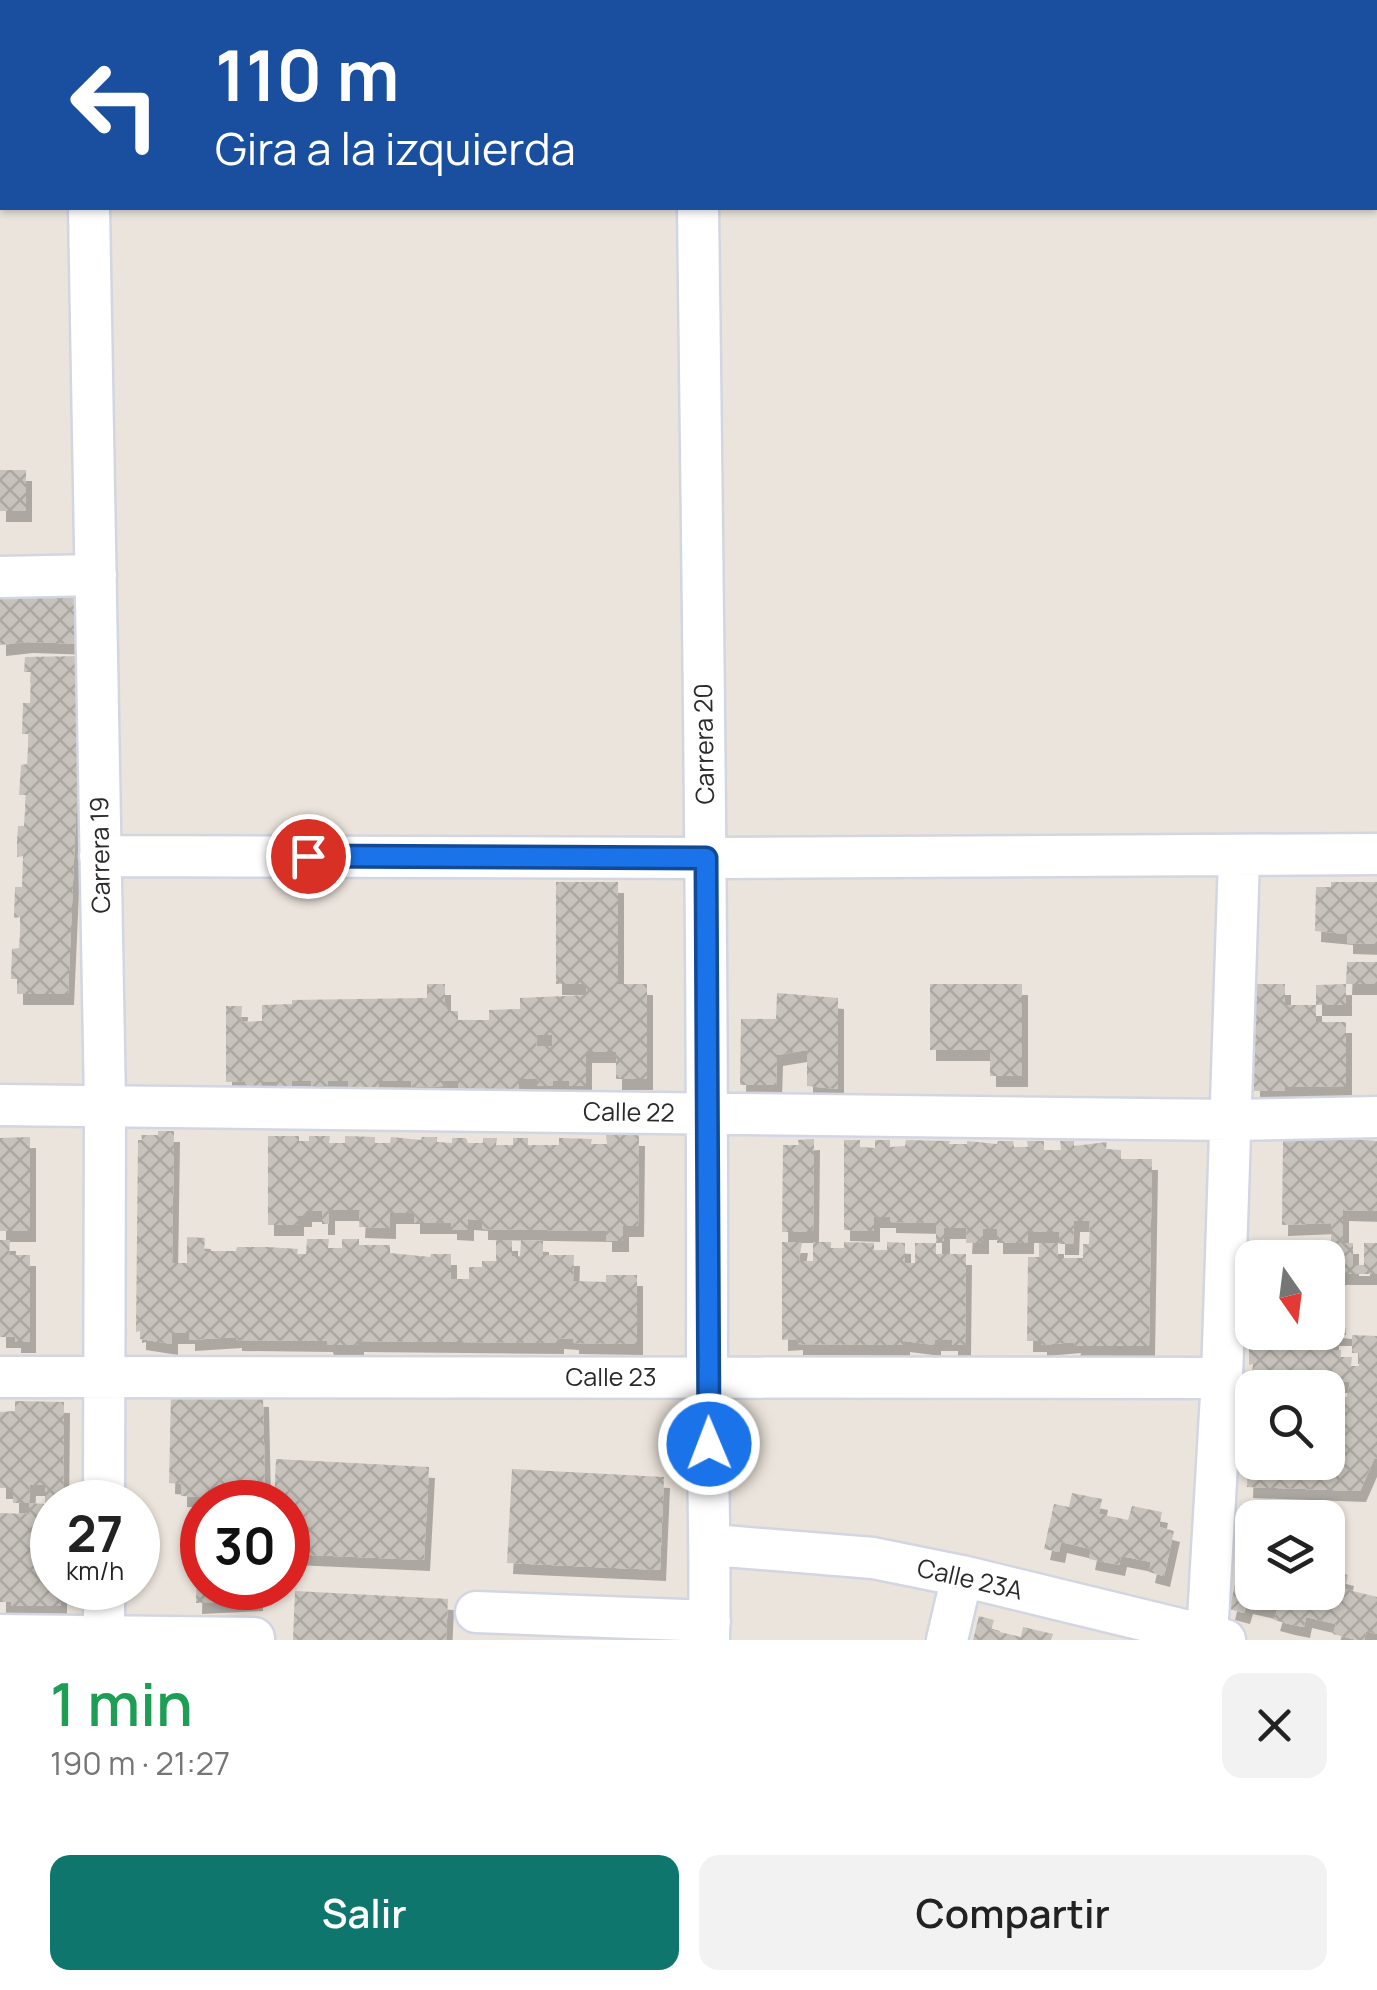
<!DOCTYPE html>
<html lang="es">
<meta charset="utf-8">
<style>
body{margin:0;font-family:Manrope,sans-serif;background:#f2f2f2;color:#222;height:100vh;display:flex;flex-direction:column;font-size:38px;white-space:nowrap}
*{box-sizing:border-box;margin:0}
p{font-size:32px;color:#767676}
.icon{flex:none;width:55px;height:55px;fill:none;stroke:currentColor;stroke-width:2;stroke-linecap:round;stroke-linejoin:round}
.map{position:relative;height:1640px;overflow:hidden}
.side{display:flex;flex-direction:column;background:#fff;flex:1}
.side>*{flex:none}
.top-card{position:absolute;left:0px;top:0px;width:1378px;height:210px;box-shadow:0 2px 8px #0004;background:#1a4fa0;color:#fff;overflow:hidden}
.needle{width:65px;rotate:166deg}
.controls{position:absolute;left:1235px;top:1240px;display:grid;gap:20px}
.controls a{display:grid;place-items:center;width:110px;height:110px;border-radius:20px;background:#fff;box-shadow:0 2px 8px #0004;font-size:50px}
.speed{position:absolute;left:30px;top:1480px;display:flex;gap:20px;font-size:50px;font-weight:700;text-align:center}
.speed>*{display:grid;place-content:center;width:130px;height:130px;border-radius:50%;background:#fff;box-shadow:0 2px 8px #0004;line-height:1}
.speed small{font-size:25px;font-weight:400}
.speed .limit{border:15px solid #d22;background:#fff;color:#111}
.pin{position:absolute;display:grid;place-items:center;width:85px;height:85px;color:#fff;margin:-42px;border:5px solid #fff;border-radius:50%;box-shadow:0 2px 10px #0007}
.me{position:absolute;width:110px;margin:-55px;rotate:359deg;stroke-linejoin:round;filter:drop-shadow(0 0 8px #0008)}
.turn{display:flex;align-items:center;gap:35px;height:210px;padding:0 50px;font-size:45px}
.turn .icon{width:130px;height:130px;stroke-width:2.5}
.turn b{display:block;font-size:70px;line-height:85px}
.round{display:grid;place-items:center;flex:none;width:105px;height:105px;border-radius:20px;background:#f2f2f2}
.overview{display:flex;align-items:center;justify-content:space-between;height:170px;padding:0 50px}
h1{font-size:60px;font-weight:600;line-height:75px;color:#1e9e55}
.button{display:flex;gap:20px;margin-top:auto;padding:20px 50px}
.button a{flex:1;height:115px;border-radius:20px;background:#0f766e;color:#fff;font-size:40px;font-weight:600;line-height:115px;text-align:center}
.button a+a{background:#f2f2f2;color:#222}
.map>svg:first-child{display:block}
.building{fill:url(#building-cross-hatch);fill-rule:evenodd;filter:url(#shadow)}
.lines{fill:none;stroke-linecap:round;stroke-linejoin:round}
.minor-casing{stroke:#d2d6e2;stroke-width:45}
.minor{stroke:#fff;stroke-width:40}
.route-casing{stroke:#114b97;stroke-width:25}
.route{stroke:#1a73e8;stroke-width:18}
.labels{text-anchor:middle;stroke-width:8;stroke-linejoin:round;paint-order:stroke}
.street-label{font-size:25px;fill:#2a2a2a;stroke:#fff}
</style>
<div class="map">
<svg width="1377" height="1640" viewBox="0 0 1377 1640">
<defs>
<pattern id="building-cross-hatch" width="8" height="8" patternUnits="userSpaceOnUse" patternTransform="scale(2.5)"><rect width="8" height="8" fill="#c7c2bb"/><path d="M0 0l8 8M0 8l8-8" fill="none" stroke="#aba7a1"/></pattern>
<filter id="shadow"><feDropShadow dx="6" dy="11" stdDeviation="0" flood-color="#0004"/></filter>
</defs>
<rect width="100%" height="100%" fill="#ebe4dc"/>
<path class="building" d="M0,470H26V511H0Z
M90,593L87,644L27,642L0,645V594Z
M83,656L68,994H17V979H11L12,949L19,948L20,933V917L14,918L15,887H22L23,856L17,857V841L18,826H24L26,795H19L21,765L27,764L29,734H22L23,703H30L31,672H24L25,657Z
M556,882H618V984H647V1079H616V1052H586V1086H569V1081H553L552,1086H537V1079H519V1089L458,1090V1081H443V1086L411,1087V1081H379V1087H348V1081H328V1086H311V1081H292V1087L277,1086V1082L262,1081V1087H245V1081L226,1082V1006H242L241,1022L262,1021V1005L292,1004V1000L427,998V984H445V1005L448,1011H458V1020H489V1010L520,1009V998L586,995V984H556ZM537,1035H552L553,1046H536Z
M1331,882H1377V944L1347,943V934L1315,931L1316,887H1331Z
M1347,962H1377V984H1346Z
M930,984H1022V1076H990V1050H930Z
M1254,984H1285V1005H1316V1022H1346V1086L1285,1087V1091H1254Z
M1346,984V1005H1316V985Z
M777,993L838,998V1089L807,1086V1050L777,1055L776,1085H740L741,1019H776Z
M158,1131H174L172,1263H187V1237L205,1238L204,1251H236L237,1247H267L298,1249L297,1254H306L307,1239H329L328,1248H342V1239H359V1245H390V1253L430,1257L431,1254H451V1279H469V1267H482V1261H496V1240H512V1256H520L521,1240L543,1241V1255H574L573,1281L606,1282V1275H637V1344L573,1343V1339L558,1338V1343L358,1341V1345H328L327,1341L236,1340V1337L189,1340V1333H172V1344L140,1339V1331L136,1332L138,1140H142L141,1135H158Z
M606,1135H639L638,1226H623V1241H606V1231L482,1229V1220L468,1219V1230L451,1229V1223H414V1213H390V1228L359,1227L360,1210H329V1224H322V1211H306V1216H298V1225H268V1136H299V1141H309V1136H330L329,1143H345V1136L375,1137V1143H390L391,1137L421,1140L422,1137H437V1142L452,1143V1138H466L468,1143H483V1138H497L496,1145H513V1138H528V1145H559V1138L592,1139L591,1144H607Z
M30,1137V1231H0V1138Z
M1344,1138L1377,1141V1211L1343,1210V1243H1353V1265H1364V1243H1377V1274H1337L1335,1327L1346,1328V1335H1333L1332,1350H1341V1357H1352L1351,1366H1359V1353H1352V1335L1377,1336V1459H1374L1360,1491L1247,1487L1248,1456L1252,1457V1462H1297V1467H1304V1462H1328V1437H1335V1427H1339L1340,1397H1347L1350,1382H1330V1388H1252V1395H1249L1253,1364L1249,1365V1349H1254V1332H1328V1258L1250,1257L1251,1242L1331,1243V1223L1282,1225L1283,1140Z
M814,1139L813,1232H782L783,1145H799L798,1140Z
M844,1140H860V1147L875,1148V1140H890V1147L905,1146L906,1140L950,1141L949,1144H967V1141L997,1144L998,1141H1013L1014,1147H1028L1027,1141H1044V1150H1061L1060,1141H1074V1146L1107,1142L1106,1149L1121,1150V1159H1152L1149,1346H1074L1075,1342L1041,1345V1341H1027L1028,1257H1039V1243H1058V1258H1083V1244H1089L1090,1221H1074L1073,1244H1059V1232H1028V1243H997V1229H983V1243H966L967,1228H944V1243H936V1223L890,1222V1217H874V1231L844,1230Z
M0,1240H10L9,1255H30V1342H15V1337H0Z
M782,1242H802L799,1261H813V1242H831V1248H844V1242L874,1243V1250H887V1242L905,1243V1263H915V1243H936V1254H966L965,1345H952V1340H935V1345L904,1341V1345H889L797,1344V1339L782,1340Z
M171,1393L263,1396L265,1489L230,1488V1498L181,1496V1484L169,1483Z
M15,1401L64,1402L63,1502H52V1588H61V1606H11V1602H0V1513L29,1514V1503L45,1504V1485H30L29,1503H13V1488H0V1412L15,1411Z
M276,1459L429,1467L424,1560L288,1554V1502H274Z
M512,1469L664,1477L660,1570L507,1563Z
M1072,1493L1102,1499L1099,1514L1128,1520L1132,1506L1162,1512L1159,1527L1174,1531L1164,1576L1149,1572L1151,1562L1121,1556L1119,1565L1089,1559L1091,1549L1061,1542L1059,1552L1044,1549L1054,1504L1069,1507Z
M230,1498H265V1502H229Z
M199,1504H202V1588H257V1600L196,1603Z
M1240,1564L1252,1567V1592H1328V1570L1348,1575L1345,1589L1377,1597V1634L1366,1631L1364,1640H1357L1333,1634L1336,1624L1306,1617L1304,1627L1289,1624L1274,1620L1277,1610L1247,1603L1244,1613L1229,1609Z
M295,1591L448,1599L446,1640H293Z
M979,1616L994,1620L991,1630L1021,1637L1023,1627L1053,1634L1051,1640H973Z"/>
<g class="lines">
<g class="minor-casing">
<path id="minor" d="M85,0V2
M696,0V2
M89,208L105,1104L104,1502
M698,208C703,595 708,982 707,1369C707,1459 711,1549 709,1640
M0,577L96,575
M100,856L705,858L1377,854
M0,1105L1230,1120L1377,1117
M0,1377L1222,1378
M712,1545L873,1558L962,1576L1225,1640
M476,1612L710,1621
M0,1635L254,1638
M1207,1636L1222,1378L1239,858
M104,1640V1588
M947,1640L962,1576"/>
</g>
<use href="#minor" class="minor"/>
</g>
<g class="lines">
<g class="route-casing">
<path id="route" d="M308,856L706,858L709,1444"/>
</g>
<use href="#route" class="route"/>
</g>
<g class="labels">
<g class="street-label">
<text transform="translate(704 744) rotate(-91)" y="9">Carrera 20</text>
<text transform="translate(100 855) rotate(-91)" y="9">Carrera 19</text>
<text transform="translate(629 1112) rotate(1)" y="9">Calle 22</text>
<text x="611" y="1386">Calle 23</text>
<text transform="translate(970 1579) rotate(13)" y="9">Calle 23A</text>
</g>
</g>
</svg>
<div class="controls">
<a><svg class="needle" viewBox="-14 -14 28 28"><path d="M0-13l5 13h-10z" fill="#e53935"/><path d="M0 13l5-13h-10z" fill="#767676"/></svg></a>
<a><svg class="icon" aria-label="search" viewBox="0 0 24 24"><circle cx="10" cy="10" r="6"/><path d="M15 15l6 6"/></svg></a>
<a><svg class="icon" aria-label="layers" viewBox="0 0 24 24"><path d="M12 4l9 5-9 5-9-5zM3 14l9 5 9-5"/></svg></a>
</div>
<div class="speed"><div>27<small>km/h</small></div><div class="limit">30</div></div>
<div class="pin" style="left:308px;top:856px;background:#d93025"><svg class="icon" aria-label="arrive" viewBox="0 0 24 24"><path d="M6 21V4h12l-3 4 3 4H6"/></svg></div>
<svg class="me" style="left:709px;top:1444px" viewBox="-20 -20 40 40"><circle r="17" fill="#1a73e8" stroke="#fff" stroke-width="3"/><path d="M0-11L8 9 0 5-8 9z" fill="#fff"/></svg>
<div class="top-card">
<div class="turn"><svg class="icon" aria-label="left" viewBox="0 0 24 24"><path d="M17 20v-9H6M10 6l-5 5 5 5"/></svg><div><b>110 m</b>Gira a la izquierda</div></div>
</div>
</div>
<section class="side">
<div class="overview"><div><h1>1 min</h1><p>190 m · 21:27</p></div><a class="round"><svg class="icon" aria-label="close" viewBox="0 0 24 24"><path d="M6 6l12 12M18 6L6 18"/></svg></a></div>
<div class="button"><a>Salir</a><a>Compartir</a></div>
</section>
